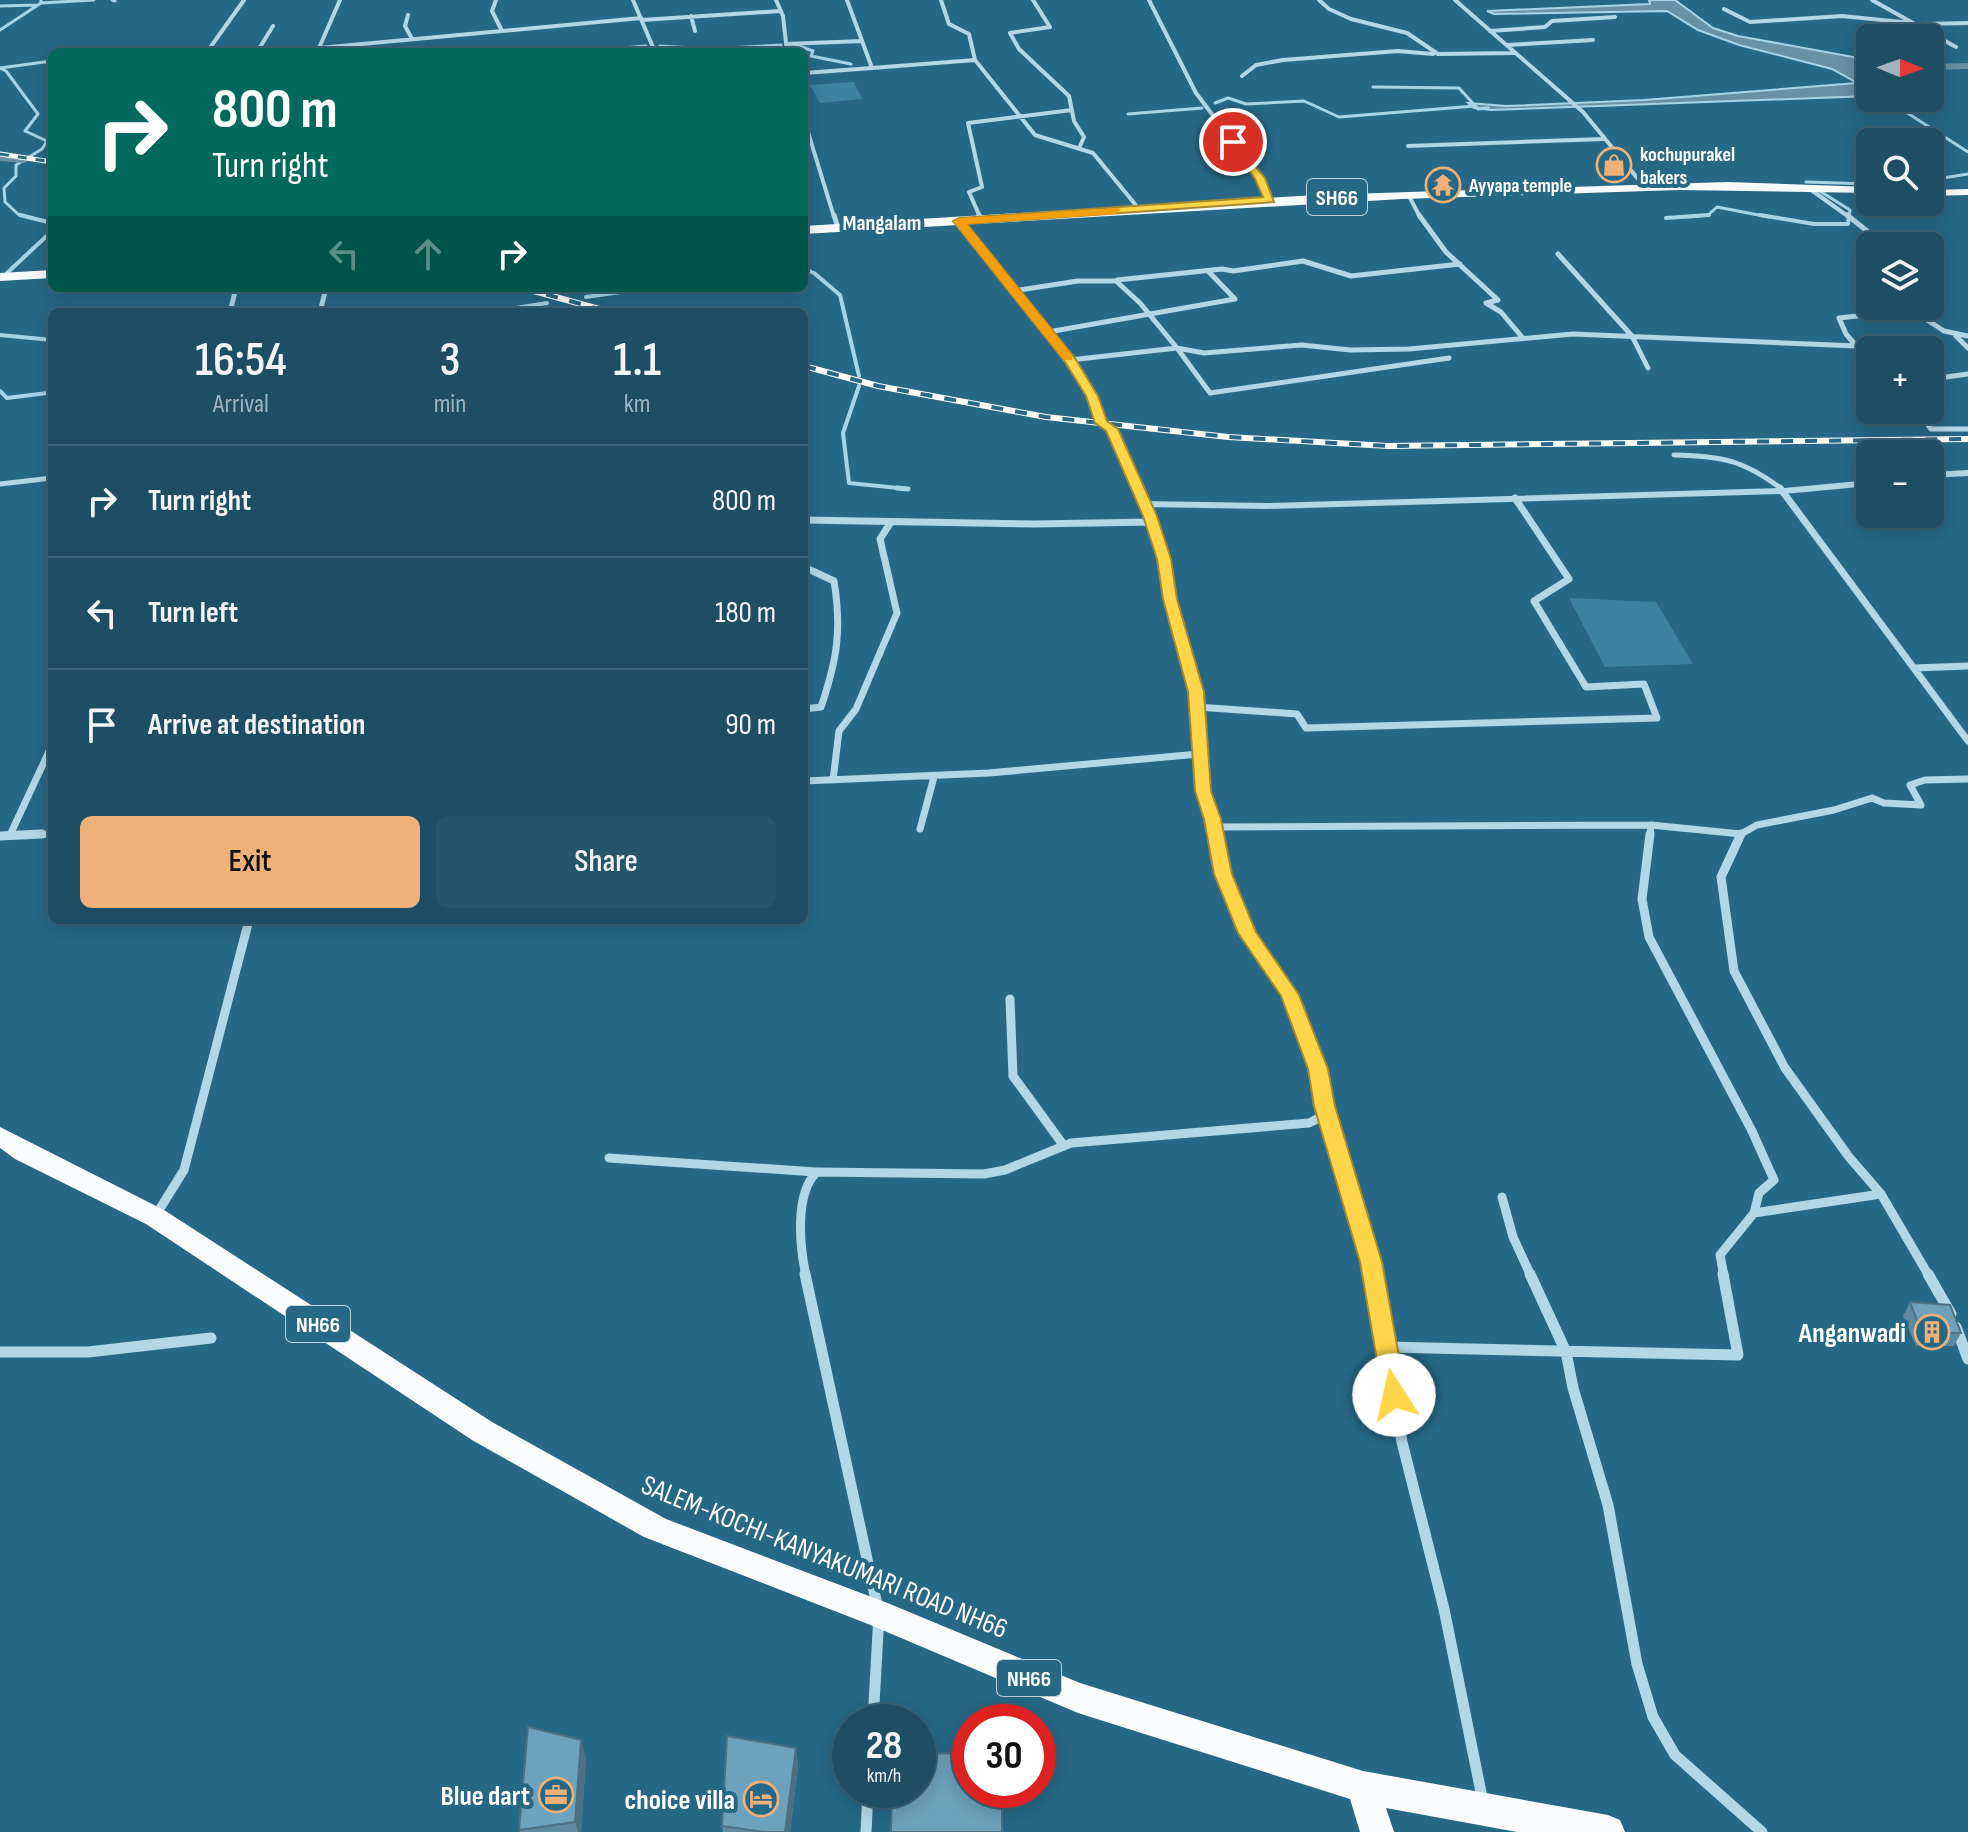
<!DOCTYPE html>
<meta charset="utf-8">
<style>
body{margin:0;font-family:"Sofia Sans Condensed",sans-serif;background:#25556a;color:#f1f3f6;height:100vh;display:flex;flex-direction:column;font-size:30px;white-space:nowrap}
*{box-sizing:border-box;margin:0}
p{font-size:26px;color:#a0b4bf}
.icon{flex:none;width:44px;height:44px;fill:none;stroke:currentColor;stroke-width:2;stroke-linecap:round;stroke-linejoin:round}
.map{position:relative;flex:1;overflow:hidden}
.panel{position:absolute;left:48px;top:308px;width:760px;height:616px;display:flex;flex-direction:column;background:#1d4e64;border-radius:12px;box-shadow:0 4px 20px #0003,0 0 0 2px #3b6578}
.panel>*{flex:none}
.top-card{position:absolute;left:48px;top:48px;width:760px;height:244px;border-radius:12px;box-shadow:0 4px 20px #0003,0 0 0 2px #3b6578;background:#00695c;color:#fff;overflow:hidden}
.needle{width:52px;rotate:91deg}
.controls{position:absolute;left:1856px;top:24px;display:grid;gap:16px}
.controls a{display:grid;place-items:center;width:88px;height:88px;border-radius:12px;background:#1d4e64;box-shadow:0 4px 20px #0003,0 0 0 2px #3b6578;font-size:40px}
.speed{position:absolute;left:832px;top:1704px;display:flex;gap:16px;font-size:40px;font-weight:700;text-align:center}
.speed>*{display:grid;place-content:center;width:104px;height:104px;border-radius:50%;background:#1d4e64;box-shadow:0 4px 20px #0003,0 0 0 2px #3b6578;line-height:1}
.speed small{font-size:20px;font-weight:400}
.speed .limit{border:12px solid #d22;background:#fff;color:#111}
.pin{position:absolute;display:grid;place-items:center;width:68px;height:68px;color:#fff;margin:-34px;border:4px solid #fff;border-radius:50%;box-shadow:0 2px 8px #0007}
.me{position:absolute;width:88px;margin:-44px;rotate:350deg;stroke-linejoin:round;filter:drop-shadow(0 0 6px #0008)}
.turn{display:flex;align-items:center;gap:28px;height:168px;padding:0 32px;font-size:36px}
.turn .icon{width:104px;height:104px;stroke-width:2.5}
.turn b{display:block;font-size:56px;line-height:68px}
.lanes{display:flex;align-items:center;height:76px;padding:0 32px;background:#0003;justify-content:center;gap:40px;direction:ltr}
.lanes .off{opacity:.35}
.eta{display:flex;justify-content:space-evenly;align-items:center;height:136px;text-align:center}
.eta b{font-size:48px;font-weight:600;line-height:56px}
.button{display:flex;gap:16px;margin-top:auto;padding:16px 32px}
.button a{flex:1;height:92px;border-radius:12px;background:#f0b178;color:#111;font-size:32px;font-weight:600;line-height:92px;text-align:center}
.button a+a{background:#25556a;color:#f1f3f6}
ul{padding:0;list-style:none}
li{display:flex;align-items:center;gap:24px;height:112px;padding:0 32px;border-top:2px solid #3b6578}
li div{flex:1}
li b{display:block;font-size:30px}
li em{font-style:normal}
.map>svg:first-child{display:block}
.green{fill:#3c83a3}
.water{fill:#6791a5;stroke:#a7d5e8;stroke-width:2}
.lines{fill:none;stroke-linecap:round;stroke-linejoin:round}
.stream-far2{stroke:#a7d5e8;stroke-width:3}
.stream-far1{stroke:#a7d5e8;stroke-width:4}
.stream{stroke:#a7d5e8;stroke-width:5}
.canal{fill:#6791a5;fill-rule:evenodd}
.minor-far4{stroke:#b2d8e8;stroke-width:4}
.minor-far3{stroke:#b2d8e8;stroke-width:5}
.minor-far2{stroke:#b2d8e8;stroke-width:7}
.minor-far1{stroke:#b2d8e8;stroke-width:9}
.minor{stroke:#b2d8e8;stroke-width:11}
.tertiary{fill:#b2d8e8;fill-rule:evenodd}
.primary{fill:#f5fafe;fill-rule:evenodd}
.trunk{fill:#fafcfe;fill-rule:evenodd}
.rail-far1-casing{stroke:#fff;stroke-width:5}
.rail-casing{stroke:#fff;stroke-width:6}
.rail-far1{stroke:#276886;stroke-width:3;stroke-dasharray:9;stroke-linecap:butt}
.rail{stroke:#276886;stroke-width:4;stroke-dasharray:12;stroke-linecap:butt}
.wall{fill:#5d8ba1}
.shaded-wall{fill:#4c7183}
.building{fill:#6ca2bb;stroke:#4c7183;stroke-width:2}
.route{fill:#ffd54a;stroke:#a68a30;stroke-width:2}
.slow{fill:#f59e0b}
.labels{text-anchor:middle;stroke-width:8;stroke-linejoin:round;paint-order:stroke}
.far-poi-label{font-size:20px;font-weight:bold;fill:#fff;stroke:#276886;text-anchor:start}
.shield{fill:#276886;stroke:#bed2db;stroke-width:2}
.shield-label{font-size:22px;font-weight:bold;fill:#fff}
.far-neighbourhood-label{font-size:22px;font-weight:bold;fill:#fff;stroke:#276886}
.near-poi-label{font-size:28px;font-weight:bold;fill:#fff;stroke:#276886;text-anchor:end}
.near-street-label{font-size:28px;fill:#fff;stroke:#276886}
</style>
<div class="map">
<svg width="1968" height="1832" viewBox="0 0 1968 1832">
<rect width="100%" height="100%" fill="#276886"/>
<path class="green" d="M854,82L862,99L820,103L810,85Z
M1569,598L1656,602L1693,664L1605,667Z"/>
<path class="water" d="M1649,0H1675L1713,28L1738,36L1870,60V96L1491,110L1474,108L1468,103L1506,106L1644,100L1857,83L1832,69L1739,45L1698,30L1667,11L1494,14L1487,11L1650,4Z"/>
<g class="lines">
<path class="stream-far2" d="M112,0L115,1
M41,3L94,0
M0,6L38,5
M0,30L41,3V0
M796,45L813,51L811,56L851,64
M660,46L710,49L781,45
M121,52H135
M573,52L646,46
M0,68L6,71L38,114L25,131L47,141L42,149L16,165V176L4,188L5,202L18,214L28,217
M0,68L52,61
M1373,87L1459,88L1478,109L1488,108
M1884,98L1968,152
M1215,103L1228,98L1246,104L1304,101L1339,117L1475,106
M1128,114L1202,108
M1930,180L1968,174
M1806,182L1870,184
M1818,190L1850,210L1849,217
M1686,217L1708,215L1717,207L1769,217"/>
<path class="stream-far1" d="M20,215L52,223
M1760,215L1814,224H1848L1849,215
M1666,218L1709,215
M804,269L814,273L840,295L859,376
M7,273L52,231
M586,297L648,288
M490,312L547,303
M0,335L52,340
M859,386L843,433L849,483L908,489
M0,391L7,398L47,393L52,380"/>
<path class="stream" d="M897,488L908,489"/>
<path class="canal" d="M1968,63V69L1930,70V64Z
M0,155L30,160L24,163L0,161Z"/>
<path class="minor-far4" d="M496,0L492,11L501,29
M633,0L655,52
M776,0L783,16L787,52
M941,0L949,24L969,34L975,60L1035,135L1093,153L1139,209
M1033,0L1050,27L1010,33L1019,49L1069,96L1074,121L1084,137L1080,146
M1149,0L1196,93L1260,178L1270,200
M1319,0L1329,9L1351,19L1407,33L1438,54L1514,53
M1455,0L1583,112L1643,185
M1872,0L1956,47
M1724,9L1750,22L1842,16L1922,24L1968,23
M408,15L405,26L411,37
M691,16L695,31
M642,20L780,11
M1490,31L1545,27L1552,21L1615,17
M786,44L862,41
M1507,45L1593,40
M319,48L641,18
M207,52L244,0
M257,52L273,26
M281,52L319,48L340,0
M872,68L975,60
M804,73L872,68L847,0
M1242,76L1256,65L1283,60L1398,51L1433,54
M804,119L834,217
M1408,146L1604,139
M1807,187L1849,217
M1408,194L1420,217
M980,217L969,192L982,187L968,123L1072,110"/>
<path class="minor-far3" d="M834,215L838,228
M979,215L982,220
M1419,215L1446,252L1498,300L1486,303L1501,312L1522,337
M1847,215L1886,246
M959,221L1038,318L1075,368L1101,423L1112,429L1139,490
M1558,254L1632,336L1648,368
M1117,280L1222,269L1233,271L1303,261L1351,276L1460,264
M1930,286V293
M1013,291L1078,281H1116L1140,303L1177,348L1204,353L1302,345L1350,350L1409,349L1573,334L1857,346
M1909,308L1944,331L1968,336
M230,312L236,288
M320,312L326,288
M1048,332L1235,299L1208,271
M1956,336L1968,348
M1070,360L1177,348L1210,393L1449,358
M1870,362L1846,334L1839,318L1912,310
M1930,385L1939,378L1968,374
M1916,410L1931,429H1968
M1674,455C1722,456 1744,460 1783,490
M0,484L52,478"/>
<path class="minor-far2" d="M1138,488L1164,559L1170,599L1196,692L1203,791L1216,836
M1780,488L1968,741
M804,520L1034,524L1151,522
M804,567L834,581C842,630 837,660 821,707L804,709
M1914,668L1968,666
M1197,707L1297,714L1306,728L1657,718L1644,684L1586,687L1534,601L1569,579L1515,498
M833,780L839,731L856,709L897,613L880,539L891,522
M804,781L989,773L1199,754
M1214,827L1651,825L1741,834L1757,825L1834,810L1872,798L1884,803L1921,805L1910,785L1925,780L1968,779
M920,829L934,777
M10,835L52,745
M0,836L52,834
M1650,836L1651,825"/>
<path class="minor-far1" d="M1650,834L1642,899L1649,937L1752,1131L1774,1180L1759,1193L1754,1213L1720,1255L1724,1276
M1741,834L1721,877L1734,971L1785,1068L1849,1157L1881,1194L1754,1213
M0,836L42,834
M1010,999L1013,1076L1064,1146
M1326,1110L1373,1276
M609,1158L816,1172
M1881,1194L1929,1276
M1502,1197L1513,1237L1531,1276
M156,1215L184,1170L249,920
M806,1276C800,1248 794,1193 817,1172L984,1174L1005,1170L1071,1143L1309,1123L1323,1116C1328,1089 1303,1018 1289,994C1277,972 1259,955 1247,933C1230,903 1222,868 1216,834"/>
<path class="minor" d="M805,1274L879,1614L873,1722
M1373,1274L1402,1442L1444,1609L1483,1802
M1530,1274L1566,1352L1573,1388L1608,1505L1637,1664L1653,1717L1675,1755L1762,1832
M1928,1274L1951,1314
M1956,1327L1968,1359
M1386,1347L1738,1355L1723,1274
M0,1352H88L211,1338
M866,1832L868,1790"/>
<path class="tertiary" d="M1968,470V476L1930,478V472Z
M1870,480V486L1784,494L1266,509L1143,507L1138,504L1143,501L1266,503L1784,488Z"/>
<path class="primary" d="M1727,182L1870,187V193L1679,190L1402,199L804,234V226L1317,195Z
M1968,189V195L1930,196V190Z
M52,270V278L0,281V273Z"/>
<path class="trunk" d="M0,1127L164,1210L492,1422L666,1519L890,1604L1080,1683L1363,1771L1608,1815L1620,1820L1625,1832H1517L1386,1808L1394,1832H1360L1350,1799L1078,1713L868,1624L644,1537L472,1440L146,1224L15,1159L0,1148Z"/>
<g class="rail-far1-casing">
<path id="rail-far1" d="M0,154L52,162"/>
</g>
<g class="rail-casing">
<path id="rail" d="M523,288L610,312
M804,366L878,386L1046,417L1228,437L1388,446L1968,439"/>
</g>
<use href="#rail-far1" class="rail-far1"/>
<use href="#rail" class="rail"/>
</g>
<path class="wall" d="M1910,1302L1961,1333L1954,1346H1916L1903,1316Z
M796,1748L798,1766L790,1832H723L722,1826Z
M586,1758L581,1832H520L519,1830Z"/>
<path class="shaded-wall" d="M581,1740L586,1758L581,1832H578L575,1822Z
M796,1748L798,1766L790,1832H785Z"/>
<path class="building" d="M1910,1302L1950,1305L1961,1333H1922Z
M528,1727L581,1740L575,1822L519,1830Z
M727,1736L796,1748L785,1832H764L722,1826Z
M970,1753V1790H1002V1832H891L892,1790H918V1754Z"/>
<path class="route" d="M1233,139L1265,178L1274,202L967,224L1075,358L1098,396L1107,421L1118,429L1157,516L1171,559L1177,599L1204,692L1211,791L1221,819L1232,874L1256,932L1299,995L1328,1069L1335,1106L1382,1262L1406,1395L1402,1401L1394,1404L1386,1401L1383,1395L1360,1262L1314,1106L1308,1069L1281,996L1238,933L1214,874L1204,819L1195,791L1188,692L1163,599L1157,559L1143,516L1106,431L1095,423L1086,396L1065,362L953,221L959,218L1263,197L1255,179L1228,142Z"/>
<path class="slow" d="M1119,208L1121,210L1115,214L967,224L1072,355V360H1064L953,221L959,218Z"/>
<defs>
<g id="shop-ring" transform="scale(1.8)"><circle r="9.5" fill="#276886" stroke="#f0b178" stroke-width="1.5"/><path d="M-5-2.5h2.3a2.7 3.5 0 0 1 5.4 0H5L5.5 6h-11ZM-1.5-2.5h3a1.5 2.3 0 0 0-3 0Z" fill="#f0b178"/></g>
<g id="temple-ring" transform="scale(1.8)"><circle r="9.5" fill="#276886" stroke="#f0b178" stroke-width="1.5"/><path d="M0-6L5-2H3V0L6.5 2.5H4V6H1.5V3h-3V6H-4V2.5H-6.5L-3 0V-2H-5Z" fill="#f0b178"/></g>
<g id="building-ring" transform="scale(1.8)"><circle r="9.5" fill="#276886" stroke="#f0b178" stroke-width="1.5"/><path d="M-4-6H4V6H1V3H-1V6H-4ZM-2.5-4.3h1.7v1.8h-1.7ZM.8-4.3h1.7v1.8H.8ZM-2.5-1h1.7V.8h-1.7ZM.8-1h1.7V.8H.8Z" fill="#f0b178"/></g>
<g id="office-ring" transform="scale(1.8)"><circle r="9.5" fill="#276886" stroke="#f0b178" stroke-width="1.5"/><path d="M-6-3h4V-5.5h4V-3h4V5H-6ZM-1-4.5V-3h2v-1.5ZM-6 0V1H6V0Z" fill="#f0b178"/></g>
<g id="hotel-ring" transform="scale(1.8)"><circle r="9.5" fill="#276886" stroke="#f0b178" stroke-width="1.5"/><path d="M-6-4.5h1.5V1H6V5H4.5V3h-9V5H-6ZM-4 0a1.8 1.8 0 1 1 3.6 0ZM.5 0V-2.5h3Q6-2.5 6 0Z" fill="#f0b178"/></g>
</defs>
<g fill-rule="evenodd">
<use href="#shop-ring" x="1614" y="165"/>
<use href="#temple-ring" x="1443" y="185"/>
<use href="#building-ring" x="1932" y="1332"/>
<use href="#office-ring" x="556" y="1795"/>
<use href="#hotel-ring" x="761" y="1799"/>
</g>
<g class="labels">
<g class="far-poi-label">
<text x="1640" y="161">kochupurakel<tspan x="1640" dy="23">bakers</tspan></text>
<text x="1469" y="192">Ayyapa temple</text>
</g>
<g class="shield">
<rect x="1307" y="179" width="60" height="36" rx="6"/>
<rect x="286" y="1306" width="64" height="36" rx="6"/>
<rect x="997" y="1660" width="64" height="36" rx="6"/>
</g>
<g class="shield-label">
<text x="1337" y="205">SH66</text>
<text x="318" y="1332">NH66</text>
<text x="1029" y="1686">NH66</text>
</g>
<g class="far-neighbourhood-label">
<text x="882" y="230">Mangalam</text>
</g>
<g class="near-poi-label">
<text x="1906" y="1342">Anganwadi</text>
<text x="530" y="1805">Blue dart</text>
<text x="735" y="1809">choice villa</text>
</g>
<g class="near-street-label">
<text transform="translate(825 1556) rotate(22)" y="10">SALEM-KOCHI-KANYAKUMARI ROAD NH66</text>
</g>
</g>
</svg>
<div class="controls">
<a><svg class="needle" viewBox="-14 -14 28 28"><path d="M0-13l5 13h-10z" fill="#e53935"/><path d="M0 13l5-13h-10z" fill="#a0b4bf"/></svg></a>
<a><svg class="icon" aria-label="search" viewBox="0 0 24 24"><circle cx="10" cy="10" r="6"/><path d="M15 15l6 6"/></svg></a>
<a><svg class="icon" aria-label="layers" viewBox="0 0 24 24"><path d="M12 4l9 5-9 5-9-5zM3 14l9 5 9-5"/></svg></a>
<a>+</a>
<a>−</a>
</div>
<div class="speed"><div>28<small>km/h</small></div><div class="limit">30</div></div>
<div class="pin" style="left:1233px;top:142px;background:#d93025"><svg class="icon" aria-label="arrive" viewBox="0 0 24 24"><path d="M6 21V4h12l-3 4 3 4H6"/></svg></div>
<svg class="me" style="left:1394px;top:1395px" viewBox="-20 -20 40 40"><circle r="19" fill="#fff"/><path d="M0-13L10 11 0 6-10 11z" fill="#ffd54a"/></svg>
<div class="top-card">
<div class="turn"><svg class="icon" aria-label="right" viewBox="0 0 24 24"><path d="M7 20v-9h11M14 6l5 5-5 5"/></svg><div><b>800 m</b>Turn right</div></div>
<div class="lanes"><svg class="icon off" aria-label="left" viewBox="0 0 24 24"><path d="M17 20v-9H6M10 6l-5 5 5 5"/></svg><svg class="icon off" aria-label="ahead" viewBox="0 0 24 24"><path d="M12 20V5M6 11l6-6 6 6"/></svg><svg class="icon" aria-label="right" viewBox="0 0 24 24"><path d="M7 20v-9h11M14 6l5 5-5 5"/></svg></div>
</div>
<section class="panel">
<div class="eta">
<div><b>16:54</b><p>Arrival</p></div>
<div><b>3</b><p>min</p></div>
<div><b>1.1</b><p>km</p></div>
</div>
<ul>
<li><svg class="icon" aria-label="right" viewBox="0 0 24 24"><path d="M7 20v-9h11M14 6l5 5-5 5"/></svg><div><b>Turn right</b></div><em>800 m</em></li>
<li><svg class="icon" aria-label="left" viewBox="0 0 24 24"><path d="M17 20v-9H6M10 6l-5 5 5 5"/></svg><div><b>Turn left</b></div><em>180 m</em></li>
<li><svg class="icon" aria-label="arrive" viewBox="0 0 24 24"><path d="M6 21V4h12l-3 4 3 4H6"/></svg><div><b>Arrive at destination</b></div><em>90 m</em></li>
</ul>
<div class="button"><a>Exit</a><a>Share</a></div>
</section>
</div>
